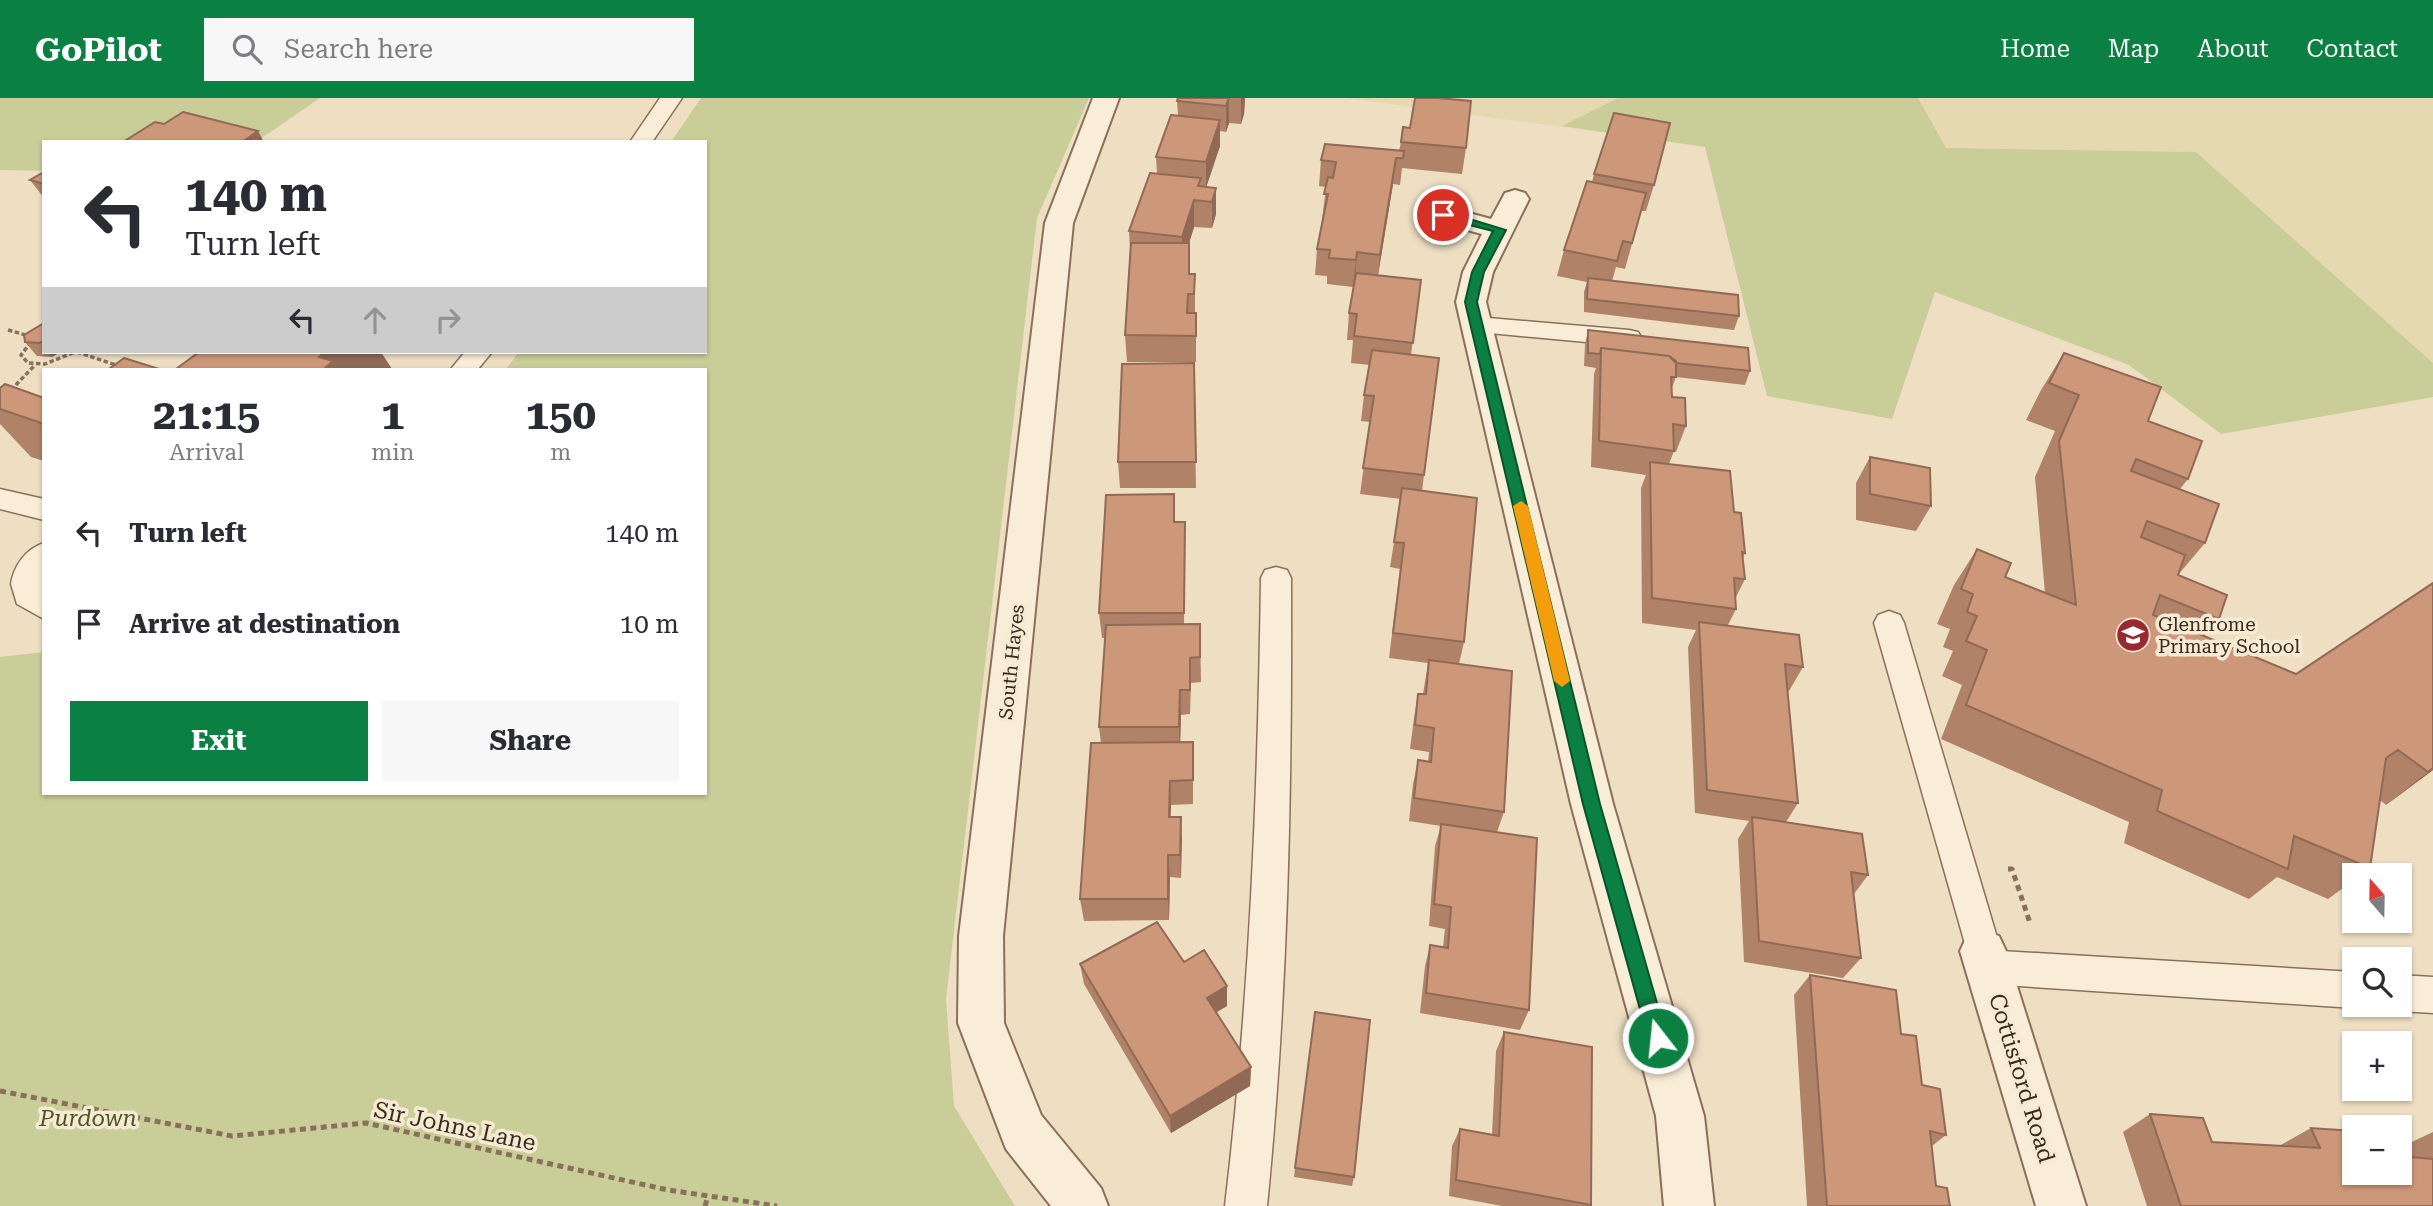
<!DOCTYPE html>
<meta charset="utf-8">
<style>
body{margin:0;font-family:"Roboto Serif",serif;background:#f7f7f7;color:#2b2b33;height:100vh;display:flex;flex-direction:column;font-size:26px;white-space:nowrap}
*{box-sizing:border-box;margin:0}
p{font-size:23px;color:#7c7c81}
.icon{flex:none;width:38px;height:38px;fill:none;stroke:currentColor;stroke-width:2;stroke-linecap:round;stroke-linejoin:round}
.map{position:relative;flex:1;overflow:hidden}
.drawer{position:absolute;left:42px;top:270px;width:665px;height:427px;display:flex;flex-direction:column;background:#fff;border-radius:0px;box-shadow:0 2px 5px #0004}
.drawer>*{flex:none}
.top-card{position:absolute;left:42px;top:42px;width:665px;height:214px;border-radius:0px;box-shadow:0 2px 5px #0004;background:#fff;color:#2b2b33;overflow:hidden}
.needle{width:46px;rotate:340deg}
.controls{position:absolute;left:2342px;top:765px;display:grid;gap:14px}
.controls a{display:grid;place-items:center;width:70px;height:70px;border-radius:0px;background:#fff;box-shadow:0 2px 5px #0004;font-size:35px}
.pin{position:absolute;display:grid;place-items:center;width:60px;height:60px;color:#fff;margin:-30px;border:4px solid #fff;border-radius:50%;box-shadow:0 2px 7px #0007}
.me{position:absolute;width:77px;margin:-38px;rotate:344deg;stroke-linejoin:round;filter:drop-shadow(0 0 5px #0008)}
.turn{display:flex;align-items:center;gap:24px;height:147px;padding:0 28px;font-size:32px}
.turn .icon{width:91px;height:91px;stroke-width:2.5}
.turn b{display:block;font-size:49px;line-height:60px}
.lanes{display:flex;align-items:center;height:66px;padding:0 28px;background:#0003;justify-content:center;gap:35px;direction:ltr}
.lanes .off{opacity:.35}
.eta{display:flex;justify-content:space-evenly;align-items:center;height:119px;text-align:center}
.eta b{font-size:42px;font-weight:700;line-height:49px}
.action{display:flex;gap:14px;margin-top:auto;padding:14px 28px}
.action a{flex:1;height:80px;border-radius:0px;background:#0b8043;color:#fff;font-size:28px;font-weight:700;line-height:80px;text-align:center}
.action a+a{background:#f7f7f7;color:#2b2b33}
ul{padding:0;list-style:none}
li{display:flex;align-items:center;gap:21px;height:91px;padding:0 28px}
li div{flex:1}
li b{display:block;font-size:26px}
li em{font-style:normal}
header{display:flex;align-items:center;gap:42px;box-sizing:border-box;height:98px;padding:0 35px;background:#0b8043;color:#fff}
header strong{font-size:33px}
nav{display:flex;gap:38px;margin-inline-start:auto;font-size:24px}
.search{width:490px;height:63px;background:#f7f7f7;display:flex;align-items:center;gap:18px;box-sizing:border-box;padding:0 24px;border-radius:0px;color:#7c7c81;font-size:26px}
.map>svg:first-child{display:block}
.farmland{fill:#e4d9b1}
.green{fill:#c9cd97}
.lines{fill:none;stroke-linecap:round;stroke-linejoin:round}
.lane-casing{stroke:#89705a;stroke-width:3}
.street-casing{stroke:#89705a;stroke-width:4}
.path-far1{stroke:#89705a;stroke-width:3.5;stroke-dasharray:4.5 2.5;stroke-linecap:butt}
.path{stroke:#89705a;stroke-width:5;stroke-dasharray:6 4.5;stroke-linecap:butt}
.lane{fill:#f9edd7;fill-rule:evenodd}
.street{fill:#f9edd7;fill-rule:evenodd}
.wall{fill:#b08268}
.shaded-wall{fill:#906a55}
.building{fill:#cd9779;stroke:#906a55;stroke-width:2}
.route{fill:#0b8043;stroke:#07532c;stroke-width:2}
.slow{fill:#f59e0b}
.labels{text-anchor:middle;stroke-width:7;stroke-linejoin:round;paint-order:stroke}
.poi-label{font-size:19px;fill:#392a1e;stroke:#f6ead3;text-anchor:start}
.street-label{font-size:19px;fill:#392a1e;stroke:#f6ead3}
.near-street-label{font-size:23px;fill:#392a1e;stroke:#f6ead3}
.near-park-label{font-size:23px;font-style:italic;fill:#4c5524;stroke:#f6ead3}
</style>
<header>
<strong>GoPilot</strong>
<div class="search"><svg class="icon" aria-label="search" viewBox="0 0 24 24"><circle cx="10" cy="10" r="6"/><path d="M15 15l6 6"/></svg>Search here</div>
<nav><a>Home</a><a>Map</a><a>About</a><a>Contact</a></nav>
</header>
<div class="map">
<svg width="2433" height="1108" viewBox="0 0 2433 1108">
<rect width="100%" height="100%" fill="#eedfc3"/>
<path class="farmland" d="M1345,0H2433V265L2196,54L1705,48Z"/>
<path class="green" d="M0,0H320L256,44H44V73L0,72Z
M701,0H1089L1037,120L946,901L954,1008L1015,1108H0V559L44,554V695H705V271H506L519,254H705V44H671Z
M1618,0H1918L1946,50L2196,54L2433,265V299L2221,336L2129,267L1935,194L1892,321L1767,298L1705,49L1562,28Z"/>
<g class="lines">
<g class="lane-casing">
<path id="lane" d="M660,0H682L652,44H630Z
M1477,219L1629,232L1638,234L1642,240L1638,246L1629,248L1468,233L1464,227L1468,221Z
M465,254H492L478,271H451Z
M0,391L44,401V422L0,411Z
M44,445V521L17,506L11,486C14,467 26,451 44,445Z
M1276,469L1287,472L1291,480C1292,690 1288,899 1267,1108H1225C1250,899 1258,690 1261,480L1265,472Z
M1889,513L1900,517L1904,525L2001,853L2354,874V906H2362L2354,910L1988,886L1975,881L1874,525L1878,517Z
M2399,877L2433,879V915L2399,913L2386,908L2399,906Z"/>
</g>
<g class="street-casing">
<path id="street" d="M1093,0H1119L1073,125L1003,838L1004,925L1041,1017L1101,1090L1108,1108H1051L1006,1051L958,925L959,838L1045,125Z
M1515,92L1525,95L1529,101L1493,174L1486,204L1613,706L1704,1018L1714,1108H1664L1656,1018L1571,706L1456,204L1463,174L1482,136L1433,123L1429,117L1433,111L1443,108L1491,121L1505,95Z
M1983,832L1999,838L2006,853L2086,1108H2036L1960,853L1967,838Z"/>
</g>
<path class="path-far1" d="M8,232L29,238
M31,244L21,257L28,265L45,266L75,254
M77,254L128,271
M11,292L35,267"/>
<path class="path" d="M2008,771H2012L2030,825
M0,993L232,1038L366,1025L668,1092L777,1108
M705,1108L708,1098"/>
<use href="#lane" class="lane"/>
<use href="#street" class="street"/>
</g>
<path class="wall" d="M1178,0H1245L1244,16L1241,26L1229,25L1226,34L1220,33V48L1206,89L1216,116L1212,130L1194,129L1189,145L1190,176H1195V215H1196V264H1127L1125,237L1130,151L1129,133L1157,76L1156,59L1178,18L1177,3Z
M1401,44L1466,50L1462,76L1402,70L1400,87L1393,86L1378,177L1421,182L1411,257L1424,377L1422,393L1464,544L1459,566L1504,714L1497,734L1529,912L1520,932L1420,915L1425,868L1430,847L1443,849L1445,831L1429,828L1435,748L1441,728L1409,723L1413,686L1418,662L1428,664L1429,654L1410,651L1414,620L1418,596H1423L1428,565L1389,560L1400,471L1390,469L1401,401L1360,396L1370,324L1361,323L1364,297L1370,267L1351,265L1353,242H1347L1349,215L1353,189L1327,186V178L1315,177L1317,151L1322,122L1326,89L1319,88L1321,62L1399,53Z
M44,74V100L30,82Z
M1594,76L1654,87L1646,113H1641L1625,171L1616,169L1612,183L1739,218L1734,232L1584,214V194L1587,184L1557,178L1564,152L1592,84Z
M44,225V254H60L52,259L37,258L25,244Z
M1588,232L1750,273L1745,287L1676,279L1671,292L1672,299L1686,328L1676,354L1674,353L1669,366L1734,414L1745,455L1743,460L1745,481L1735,501L1736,511L1728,527L1803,569L1789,593H1788L1798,705L1786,724L1868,777L1854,796L1861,860L1843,880L1744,864L1738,741L1749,723L1695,715L1688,549L1696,532L1642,525L1641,390L1646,377L1591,369L1594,276L1596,270L1584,268L1585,246Z
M2064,255L2148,323L2188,381L2180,391L2205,445L2178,477L2219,521L2204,538L2296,576L2433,485V672L2386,707L2380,702L2370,770L2361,777H2354V782L2328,801L2277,779L2249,801L2124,745L2129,724L1941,641L1962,587L1942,578L1953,553L1943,549L1950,531L1937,526L1954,487L1977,451L2005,479L2045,495L2035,379L2055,333L2026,322L2041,292Z
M1194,265L1196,390H1120L1118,364Z
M0,290L44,300V363L31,359L0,326Z
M1870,359L1931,408L1916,433L1856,422V385Z
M1175,424H1185L1184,526H1200L1201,584L1191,585L1190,616L1181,617L1180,644H1193V706L1171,707L1170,719H1181V780L1170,779L1169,822L1084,823L1080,801L1101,645L1099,629L1105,540H1102L1099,515Z
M1184,864L1227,888V908L1216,914L1251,969L1250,988L1171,1035L1084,886L1080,866Z
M1810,877L1901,936L1922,987L1946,1037L1932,1048L1936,1088L1950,1108H1807L1794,897Z
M1315,914L1354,1079L1352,1088L1294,1079Z
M1504,934L1591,1107L1590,1108H1502L1449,1098L1452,1048L1460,1031L1492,1037L1496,953Z
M2150,1016L2212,1044L2279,1048L2311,1030L2354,1074L2402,1058L2399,1050L2433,1034V1108H2147L2123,1034Z"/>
<path class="shaded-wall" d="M1229,0V25L1226,34V8Z
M1241,0H1245L1244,16L1241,26Z
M1220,22V48L1206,90V64Z
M258,33L264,44H242Z
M1396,60L1393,86L1377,183L1380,157Z
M1216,90V116L1212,130V104Z
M1194,102V129L1183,165L1182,139Z
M1357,154L1355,181L1353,189L1356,162Z
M47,254H60L52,259Z
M325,254H381L392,271H324L319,259Z
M1180,592L1181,617L1180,653L1179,629Z
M2433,670V672L2386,707L2428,674Z
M1170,683L1171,707L1170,742L1169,719Z
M1181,719L1182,742L1181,780L1180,757Z
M1168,757L1170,779L1169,822L1168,801Z
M1227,888V908L1207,920V900Z
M1251,969L1250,988L1171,1035L1170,1018Z"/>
<path class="building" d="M1178,0H1229L1226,8L1177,3Z
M1415,0H1438L1471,3L1466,50L1401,44L1403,29L1410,30Z
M183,14L258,33L242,44H123L155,24L164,26Z
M1614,15L1670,25L1654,87L1594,76Z
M1171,17L1220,22L1206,64L1156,59Z
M1325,46L1404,53L1403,60H1396L1380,157L1357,154L1356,162L1329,160L1330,152L1317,151L1328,96H1324L1328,79L1333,80L1336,64L1321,62Z
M44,74V86L30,82Z
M1150,75L1201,80L1198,88L1216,90L1212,104L1194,102L1182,139L1129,133Z
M1587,83L1646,95L1632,145L1623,143L1617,163L1564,152Z
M1131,145H1189V176H1195L1194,196H1188L1187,215H1196V238L1125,237Z
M1356,175L1421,182L1413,245L1354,238L1357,216L1349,215Z
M1588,180L1738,197L1739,218L1587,201Z
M44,225V243L40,245L25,244L24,237Z
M1588,232L1748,250L1750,273L1676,265L1669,258L1601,250L1600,256L1588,255Z
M1601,250L1669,258L1676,263V279H1671L1672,299L1685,300L1686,328L1673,326L1674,353L1599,343Z
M1372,252L1439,260L1424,377L1363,370L1374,298L1364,297Z
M199,254H325L319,259L333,263L324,271H176Z
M2064,255L2161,289L2148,323L2202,343L2188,381L2136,361L2131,373L2219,406L2205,445L2147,423L2141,439L2185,457L2178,477L2227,497L2219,521L2160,497L2153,517L2296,576L2433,485V670L2428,674L2398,652L2386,660L2370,770L2294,738L2288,771L2157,713L2162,692L1966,607L1987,552L1966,543L1977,518L1967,514L1973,496L1961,491L1977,451L2011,465L2005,479L2076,507L2059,343L2079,297L2049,285Z
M124,260L159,271H109Z
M1194,265L1196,364H1118L1122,266Z
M5,286L44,300V326L0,311V290Z
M1870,359L1930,370L1931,408L1870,396Z
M1650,364L1730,373L1734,414L1741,415L1745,455L1742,454L1745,481L1734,480L1736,511L1652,500Z
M1402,390L1477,400L1464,544L1393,535L1404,445L1394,444Z
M1174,396V424H1185L1184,515H1099L1106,397Z
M1699,524L1799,537L1803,569L1785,566L1798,705L1707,692Z
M1200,526V559L1190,560V592H1180L1179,629H1099L1106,527Z
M1429,562L1512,573L1504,714L1414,700L1418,662L1431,664L1434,630L1415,627L1418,596H1426Z
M1193,644V682L1170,683L1169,719H1181L1180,757H1168V801H1080L1091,645Z
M1752,719L1862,736L1868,777L1851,774L1861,860L1759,843Z
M1441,726L1537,740L1529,912L1426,895L1430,847L1448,850L1451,809L1434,806Z
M1157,824L1184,864L1204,852L1227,888L1207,900L1251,969L1170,1018L1080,866Z
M1810,877L1896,892L1901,936L1916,938L1922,987L1940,991L1946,1037L1930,1033L1936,1088L1947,1090L1950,1108H1827Z
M1315,914L1370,922L1354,1079L1295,1070Z
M1504,934L1592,949L1591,1107L1456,1082L1460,1031L1499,1038Z
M2150,1016L2203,1020L2212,1044L2320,1050L2311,1030L2354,1033V1074H2399V1058L2433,1061V1108H2181Z"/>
<path class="route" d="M1443,113L1506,132L1484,174L1477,204L1600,706L1667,940L1664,947L1658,950L1651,947L1648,940L1583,706L1465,204L1472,174L1493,133L1438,119V114Z"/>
<path class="slow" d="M1521,403L1528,408L1570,583L1562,589L1554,583L1513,408Z"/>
<defs>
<g id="school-disc" transform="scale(1.75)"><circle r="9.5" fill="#982930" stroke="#f6ead3"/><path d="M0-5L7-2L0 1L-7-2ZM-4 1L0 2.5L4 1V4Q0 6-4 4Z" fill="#fff"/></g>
</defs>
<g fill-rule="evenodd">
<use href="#school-disc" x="2133" y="537"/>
</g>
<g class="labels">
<g class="poi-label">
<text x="2158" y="533">Glenfrome<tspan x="2158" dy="22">Primary School</tspan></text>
</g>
<g class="street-label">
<text transform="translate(1011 564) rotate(-84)" y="7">South Hayes</text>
</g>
<g class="near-street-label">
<text transform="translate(2022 980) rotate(73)" y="8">Cottisford Road</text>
<text transform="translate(455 1028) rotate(12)" y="8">Sir Johns Lane</text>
</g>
<g class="near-park-label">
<text x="88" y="1028">Purdown</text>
</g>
</g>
</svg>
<div class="controls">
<a><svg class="needle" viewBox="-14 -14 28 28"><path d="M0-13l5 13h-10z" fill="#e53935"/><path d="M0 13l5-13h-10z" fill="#7c7c81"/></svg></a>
<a><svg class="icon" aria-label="search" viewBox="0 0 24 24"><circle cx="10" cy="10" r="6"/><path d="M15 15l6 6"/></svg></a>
<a>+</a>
<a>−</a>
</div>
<div class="pin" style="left:1443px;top:117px;background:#d93025"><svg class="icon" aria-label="arrive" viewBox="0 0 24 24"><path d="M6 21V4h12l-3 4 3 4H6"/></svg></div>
<svg class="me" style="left:1658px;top:940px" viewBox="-20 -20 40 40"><circle r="17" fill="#0b8043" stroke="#fff" stroke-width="3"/><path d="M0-11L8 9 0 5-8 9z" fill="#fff"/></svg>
<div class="top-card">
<div class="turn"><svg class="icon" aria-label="left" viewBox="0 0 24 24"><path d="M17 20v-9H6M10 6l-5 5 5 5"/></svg><div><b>140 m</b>Turn left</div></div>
<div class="lanes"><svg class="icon" aria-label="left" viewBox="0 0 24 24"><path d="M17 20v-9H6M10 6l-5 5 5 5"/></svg><svg class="icon off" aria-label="ahead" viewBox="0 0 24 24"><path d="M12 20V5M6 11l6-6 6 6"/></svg><svg class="icon off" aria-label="right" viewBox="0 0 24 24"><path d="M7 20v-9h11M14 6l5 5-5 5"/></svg></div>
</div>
<section class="drawer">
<div class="eta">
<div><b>21:15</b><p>Arrival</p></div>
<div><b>1</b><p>min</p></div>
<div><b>150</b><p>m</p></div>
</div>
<ul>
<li><svg class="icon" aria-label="left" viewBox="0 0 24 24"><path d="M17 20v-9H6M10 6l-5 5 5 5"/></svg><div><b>Turn left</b></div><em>140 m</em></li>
<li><svg class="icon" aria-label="arrive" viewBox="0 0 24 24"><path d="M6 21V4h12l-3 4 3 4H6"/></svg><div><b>Arrive at destination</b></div><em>10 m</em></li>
</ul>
<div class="action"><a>Exit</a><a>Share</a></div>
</section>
</div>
